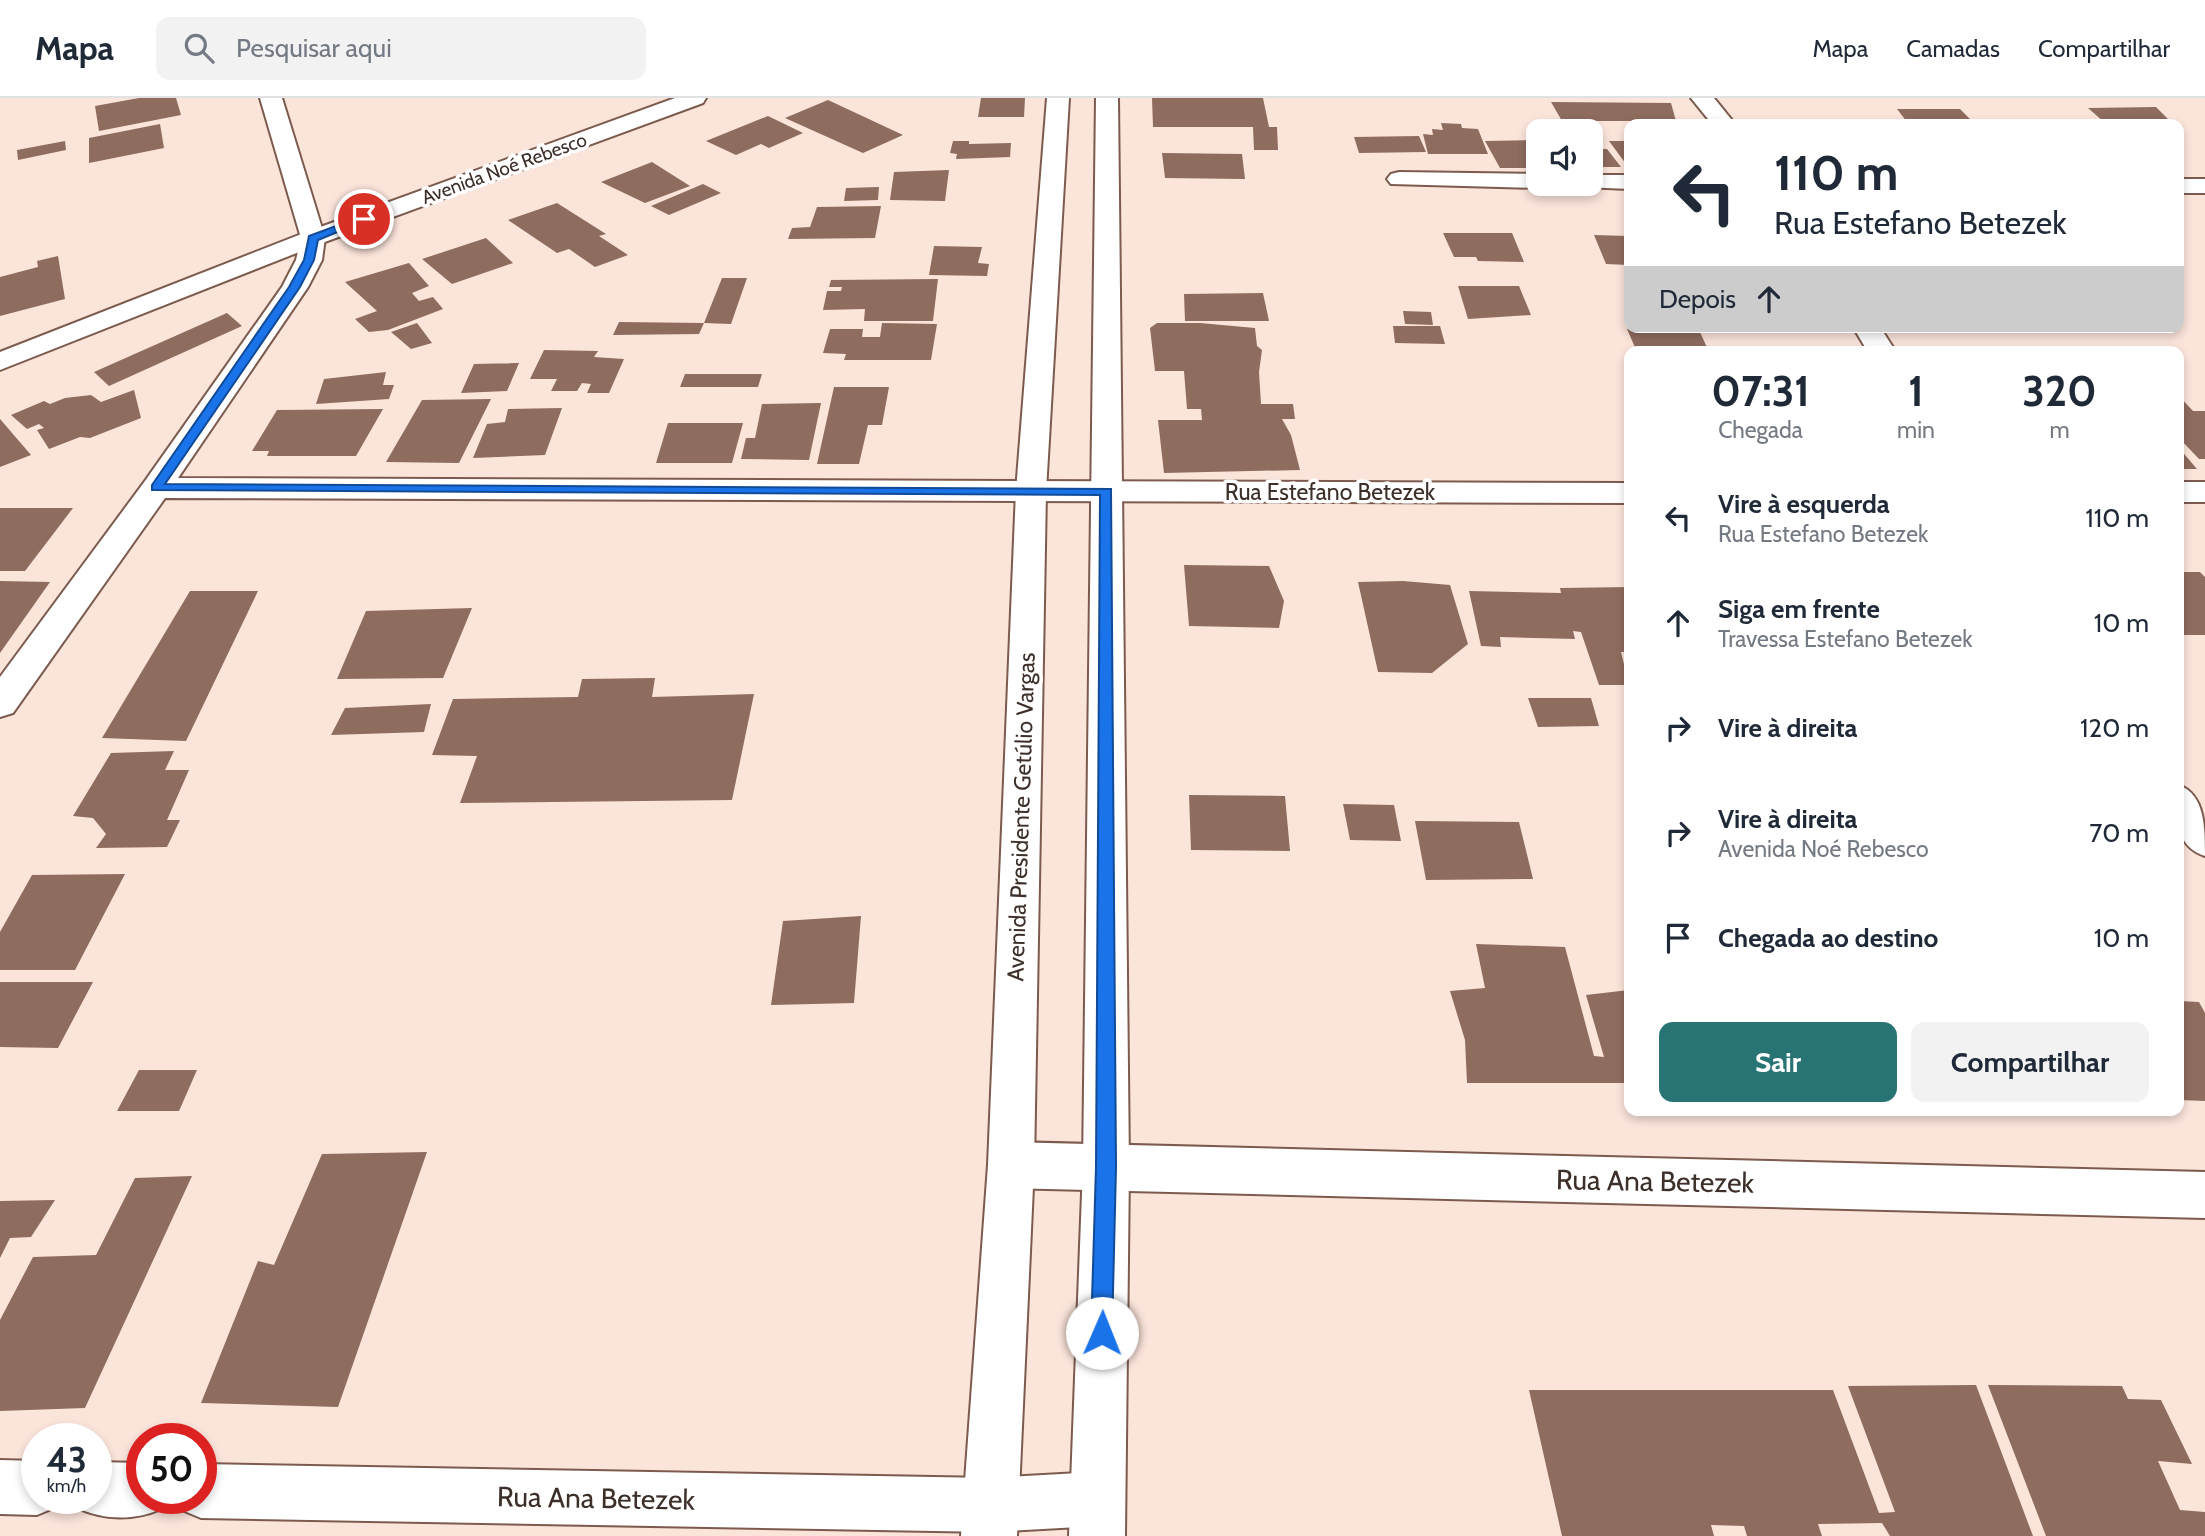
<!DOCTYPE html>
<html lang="pt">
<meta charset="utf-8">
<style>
body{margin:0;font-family:Cabin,sans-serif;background:#f2f2f3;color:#1f2937;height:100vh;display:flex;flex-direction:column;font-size:26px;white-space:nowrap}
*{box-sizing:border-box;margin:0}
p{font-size:23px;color:#747a83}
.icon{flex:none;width:38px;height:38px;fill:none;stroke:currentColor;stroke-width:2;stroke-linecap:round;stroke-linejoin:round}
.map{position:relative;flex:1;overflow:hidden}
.details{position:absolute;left:1624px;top:248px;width:560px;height:770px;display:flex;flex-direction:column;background:#fff;border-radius:14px;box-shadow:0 4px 10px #0003}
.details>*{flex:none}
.top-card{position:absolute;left:1624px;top:21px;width:560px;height:214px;border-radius:14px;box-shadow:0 4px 10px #0003;background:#fff;color:#1f2937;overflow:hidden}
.fabs{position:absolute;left:1526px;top:21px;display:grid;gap:14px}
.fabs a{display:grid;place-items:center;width:77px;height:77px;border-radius:14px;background:#fff;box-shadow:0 4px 10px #0003;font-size:35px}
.speed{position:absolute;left:21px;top:1325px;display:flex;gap:14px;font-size:35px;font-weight:700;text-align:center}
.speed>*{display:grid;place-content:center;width:91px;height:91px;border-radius:50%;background:#fff;box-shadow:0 4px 10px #0003;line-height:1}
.speed small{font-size:18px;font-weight:400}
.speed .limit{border:10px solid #d22;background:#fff;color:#111}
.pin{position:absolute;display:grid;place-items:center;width:60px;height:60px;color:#fff;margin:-30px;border:4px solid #fff;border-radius:50%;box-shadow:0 2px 7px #0007}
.me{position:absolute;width:77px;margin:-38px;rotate:1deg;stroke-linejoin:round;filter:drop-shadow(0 0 5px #0008)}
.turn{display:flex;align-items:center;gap:24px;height:147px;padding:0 35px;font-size:32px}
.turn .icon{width:91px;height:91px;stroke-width:2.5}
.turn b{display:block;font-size:49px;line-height:60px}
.then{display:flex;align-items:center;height:66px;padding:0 35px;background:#0003;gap:14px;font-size:26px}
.eta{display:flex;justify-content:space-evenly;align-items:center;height:119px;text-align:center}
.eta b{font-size:42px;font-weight:700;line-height:49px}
.button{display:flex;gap:14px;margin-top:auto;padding:14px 35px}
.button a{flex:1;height:80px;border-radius:14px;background:#287374;color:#fff;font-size:28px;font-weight:700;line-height:80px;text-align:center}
.button a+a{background:#f2f2f3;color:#1f2937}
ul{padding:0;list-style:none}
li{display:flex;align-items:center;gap:21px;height:105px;padding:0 35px}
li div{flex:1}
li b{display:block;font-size:26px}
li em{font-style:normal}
header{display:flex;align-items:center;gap:42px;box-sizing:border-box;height:98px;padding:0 35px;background:#fff;border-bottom:2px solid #e0e1e3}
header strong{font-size:33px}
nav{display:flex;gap:38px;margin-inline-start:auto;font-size:24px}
.search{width:490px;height:63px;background:#f2f2f3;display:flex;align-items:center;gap:18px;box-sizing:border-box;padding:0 24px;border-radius:14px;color:#747a83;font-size:26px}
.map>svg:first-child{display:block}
.building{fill:#8e6c5e}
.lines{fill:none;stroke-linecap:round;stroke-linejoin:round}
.street-casing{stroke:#7c5b4e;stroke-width:4}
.secondary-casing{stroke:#7c5b4e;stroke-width:4}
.street{fill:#fff;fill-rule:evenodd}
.secondary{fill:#fff;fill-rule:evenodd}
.route{fill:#1a73e8;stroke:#114b97;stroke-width:2}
.labels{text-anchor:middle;stroke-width:7;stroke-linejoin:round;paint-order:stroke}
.far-street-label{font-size:19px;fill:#3d2f29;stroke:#fff}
.street-label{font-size:23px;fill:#3d2f29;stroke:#fff}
.near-street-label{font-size:28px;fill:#3d2f29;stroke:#fff}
</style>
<header>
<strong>Mapa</strong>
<div class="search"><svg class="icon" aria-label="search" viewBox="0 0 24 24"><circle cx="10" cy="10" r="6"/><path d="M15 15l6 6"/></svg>Pesquisar aqui</div>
<nav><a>Mapa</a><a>Camadas</a><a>Compartilhar</a></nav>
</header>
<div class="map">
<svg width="2205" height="1438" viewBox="0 0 2205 1438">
<rect width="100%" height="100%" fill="#fbe4da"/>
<path class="building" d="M139,0H176L181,17L99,33L95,8Z
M981,0H1025L1024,19H978Z
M1152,0H1263L1269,29H1277L1278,52H1254L1253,29H1153Z
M828,2L903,37L863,55L785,20Z
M1551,4L1671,5L1676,23H1562Z
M2156,9L2172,25H2105L2088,10Z
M1897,11H1960L1973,24H1907Z
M768,18L803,35L769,50L761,46L736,57L706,43Z
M1441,25L1461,26L1462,30L1478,31L1488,56H1428L1423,36L1433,37L1432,31L1443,32Z
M160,26L164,50L89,65V40Z
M1419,38L1426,54L1359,55L1354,39Z
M1538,42V70H1500L1485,43Z
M65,43L66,52L18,62L17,52Z
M953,43H969V46L1011,45L1010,59L956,61L957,56L950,55Z
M1609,43H1629V70Z
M1591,45H1598L1601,51H1607L1621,69H1591Z
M1162,55L1242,56L1245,81L1165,80Z
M652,64L690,88L645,105L601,84Z
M949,72L945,103L890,102L894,74Z
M703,86L721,95L669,117L651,108Z
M879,89L878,102L844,103L846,90Z
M557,105L606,136L599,138L628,157L595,169L569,151L557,155L508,122Z
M881,108L875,140L788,141L792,130L810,129L817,109Z
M1443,135H1512L1524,164L1478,163L1476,159H1454Z
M1594,137L1629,138V167L1606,166Z
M486,140L513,165L452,186L422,161Z
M934,148L982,149L978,165L989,166L987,178L929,177Z
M58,158L65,201L0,218V179L38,169L37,163Z
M409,165L429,188L412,195L419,203L433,199L443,211L388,232L369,234L355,221L377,213L345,184Z
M722,180H747L731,226L704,225Z
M938,181L933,223H864L865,211L823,212L827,193H841L842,189H829L831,182Z
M1458,188H1519L1531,217L1468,221Z
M1263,195L1269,223H1185L1184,196Z
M1403,213L1431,214L1433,227L1405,226Z
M227,215L242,228L109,288L94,274Z
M619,224L704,225L699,236L613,237Z
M417,225L432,245L411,251L391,234Z
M882,225L937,226L931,262H844L846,256L823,255L830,231H863L862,239H880Z
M1157,225H1200L1255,230L1257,248L1262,252L1259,274L1261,306H1293L1295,321H1282L1291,337L1300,372L1164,375L1158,322H1202L1201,311H1187L1184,273H1155L1150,230Z
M1393,228H1440L1445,246L1395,245Z
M1627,231L1700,234L1709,254H1637Z
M544,252L598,253L594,259L624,261L609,295H587L591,286L582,285L577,293H551L557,281H530Z
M519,265L507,293L461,295L474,266Z
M386,274L383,287H394L389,301L316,306L324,281Z
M685,276H762L758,289H680Z
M834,289H889L882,327H868L859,366H817Z
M134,292L141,320L90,340L80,339L49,351L37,332L44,330L39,326L27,331L11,317L44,303L50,306L65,300L91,297L101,304Z
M2179,298L2193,313H2205V361H2199L2179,340Z
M491,301L459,365L386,364L422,302Z
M821,305L809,362L741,361L746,340H755L762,306Z
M562,310L545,357L473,360L487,326L505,324L508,311Z
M383,311L356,358H267L269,353H252L277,312Z
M0,321L31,357L0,369Z
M668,325H743L732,365H656Z
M2179,350L2197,371H2179Z
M0,410H73L25,473H0Z
M1184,467L1269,468L1284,503L1279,530L1189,528Z
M2179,474H2200L2205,479V537H2179Z
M0,483L50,484L0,555Z
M1403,483L1450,487L1468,546L1432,575L1378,574L1358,484Z
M1629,489V554H1621L1629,587H1599L1581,534L1573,533L1575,541L1500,539L1501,549L1481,548L1469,493L1561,495L1560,490Z
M190,493H258L186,643L102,640Z
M472,510L443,580L337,581L366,513Z
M655,580L652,599L754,596L732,702L460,705L477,658L432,657L453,601L578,599L582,581Z
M1528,600H1591L1599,628L1538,629Z
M431,606L424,634L331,637L345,610Z
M174,653L165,672H189L167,722H180L167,749L96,750L106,736L93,720L73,718L111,655Z
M1189,697L1285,698L1290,753L1191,752Z
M1343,706L1394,707L1401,743L1350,742Z
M1415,723L1519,724L1533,781L1426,782Z
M125,776L75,872H0V834L32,777Z
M861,818L854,905L771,907L783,823Z
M1476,846L1565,849L1594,958L1604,959L1586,897L1629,892V985H1467L1465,942L1450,893L1485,890Z
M0,884H93L58,950L0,949Z
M2179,903L2199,904L2205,915V1003L2179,1002Z
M139,972H197L179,1013H117Z
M427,1054L338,1309L201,1305L258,1163L274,1167L322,1056Z
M192,1078L85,1310L0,1313V1222L33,1159L96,1157L135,1080Z
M55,1102L31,1139L10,1140L0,1160V1103Z
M1976,1287L2033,1438H1890L1882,1425L1818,1426L1822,1438H1747L1744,1428L1711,1427L1714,1438H1562L1529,1292H1833L1879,1415L1895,1414L1848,1288Z
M1988,1287L2122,1288L2128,1301L2161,1302L2192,1366L2158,1363L2180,1412L2205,1414V1438H2046Z"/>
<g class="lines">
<g class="street-casing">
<path id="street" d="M260,0H282L325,140L322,162L308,189L178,380L1629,385V405L165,400L13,615L0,619V579L145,383L282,189L296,162L301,140Z
M1691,0H1714L1735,26H1712Z
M1399,74L1538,76V86H1548L1538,90L1391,86L1387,81L1391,76Z
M1591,77H1629V91L1583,89L1580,86H1591Z
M2179,81H2205V95H2179Z
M1853,229H1880L1896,254H1868Z
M2179,384H2205V404H2179Z
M2179,687C2205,697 2205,729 2205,758C2172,747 2178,716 2179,687Z
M1011,1044L2205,1074V1120L1011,1090L994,1083L988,1067L994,1051Z
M0,1362L37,1363V1400H60L56,1409L37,1417L0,1416Z
M96,1364L142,1365V1400H166L161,1411C134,1423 104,1422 77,1410L73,1400H96Z
M201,1366L991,1380L1097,1374L1116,1382L1124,1401L1116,1420L1097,1428L991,1434L201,1420L182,1412L177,1400H201Z"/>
</g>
<g class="secondary-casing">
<path id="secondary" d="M675,0H706L703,5L322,145L0,272V254L304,135Z
M1047,0H1069L1046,393L1034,1067L1017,1438H961L988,1067L1016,393Z
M1096,0H1118L1129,1069L1125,1438H1069L1083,1069Z"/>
</g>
<use href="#street" class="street"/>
<use href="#secondary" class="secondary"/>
</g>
<path class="route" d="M360,119L369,121L318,142L314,162L300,189L165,386L1111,391L1116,1069L1112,1235L1109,1242L1102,1245L1094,1242L1091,1235L1096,1069L1100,397L152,392V387L289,189L304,162L309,138Z"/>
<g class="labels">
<g class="far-street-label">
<text transform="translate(504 70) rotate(-20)" y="7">Avenida Noé Rebesco</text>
</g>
<g class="street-label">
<text x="1330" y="402">Rua Estefano Betezek</text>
<text transform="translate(1021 719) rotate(-88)" y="8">Avenida Presidente Getúlio Vargas</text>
</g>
<g class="near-street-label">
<text transform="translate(1655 1083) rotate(1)" y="10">Rua Ana Betezek</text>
<text transform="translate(596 1400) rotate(1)" y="10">Rua Ana Betezek</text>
</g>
</g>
</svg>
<div class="fabs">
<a><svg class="icon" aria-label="sound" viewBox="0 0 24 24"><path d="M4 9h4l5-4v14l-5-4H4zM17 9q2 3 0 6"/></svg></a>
</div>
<div class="speed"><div>43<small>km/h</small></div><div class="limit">50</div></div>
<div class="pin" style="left:364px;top:121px;background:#d93025"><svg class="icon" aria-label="arrive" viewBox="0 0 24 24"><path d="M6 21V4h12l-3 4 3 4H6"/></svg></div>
<svg class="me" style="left:1102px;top:1235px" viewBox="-20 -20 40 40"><circle r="19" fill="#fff"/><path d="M0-13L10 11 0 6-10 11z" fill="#1a73e8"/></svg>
<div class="top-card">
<div class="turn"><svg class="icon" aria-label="left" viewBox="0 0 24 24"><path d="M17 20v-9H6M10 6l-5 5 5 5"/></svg><div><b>110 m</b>Rua Estefano Betezek</div></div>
<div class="then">Depois<svg class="icon" aria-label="ahead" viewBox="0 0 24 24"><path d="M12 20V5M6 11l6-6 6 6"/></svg></div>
</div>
<section class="details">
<div class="eta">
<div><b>07:31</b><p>Chegada</p></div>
<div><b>1</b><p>min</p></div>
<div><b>320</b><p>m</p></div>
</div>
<ul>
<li><svg class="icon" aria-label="left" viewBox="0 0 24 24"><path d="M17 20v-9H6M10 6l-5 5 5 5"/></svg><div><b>Vire à esquerda</b><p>Rua Estefano Betezek</p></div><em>110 m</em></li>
<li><svg class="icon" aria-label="ahead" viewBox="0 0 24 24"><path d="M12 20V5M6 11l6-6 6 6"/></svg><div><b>Siga em frente</b><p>Travessa Estefano Betezek</p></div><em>10 m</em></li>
<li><svg class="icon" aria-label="right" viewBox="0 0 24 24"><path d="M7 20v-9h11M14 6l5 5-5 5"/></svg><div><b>Vire à direita</b></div><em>120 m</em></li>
<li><svg class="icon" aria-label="right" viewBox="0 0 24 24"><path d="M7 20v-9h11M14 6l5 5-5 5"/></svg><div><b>Vire à direita</b><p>Avenida Noé Rebesco</p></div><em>70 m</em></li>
<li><svg class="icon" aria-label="arrive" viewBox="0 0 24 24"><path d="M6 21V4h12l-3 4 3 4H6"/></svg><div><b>Chegada ao destino</b></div><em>10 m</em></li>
</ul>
<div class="button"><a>Sair</a><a>Compartilhar</a></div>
</section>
</div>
